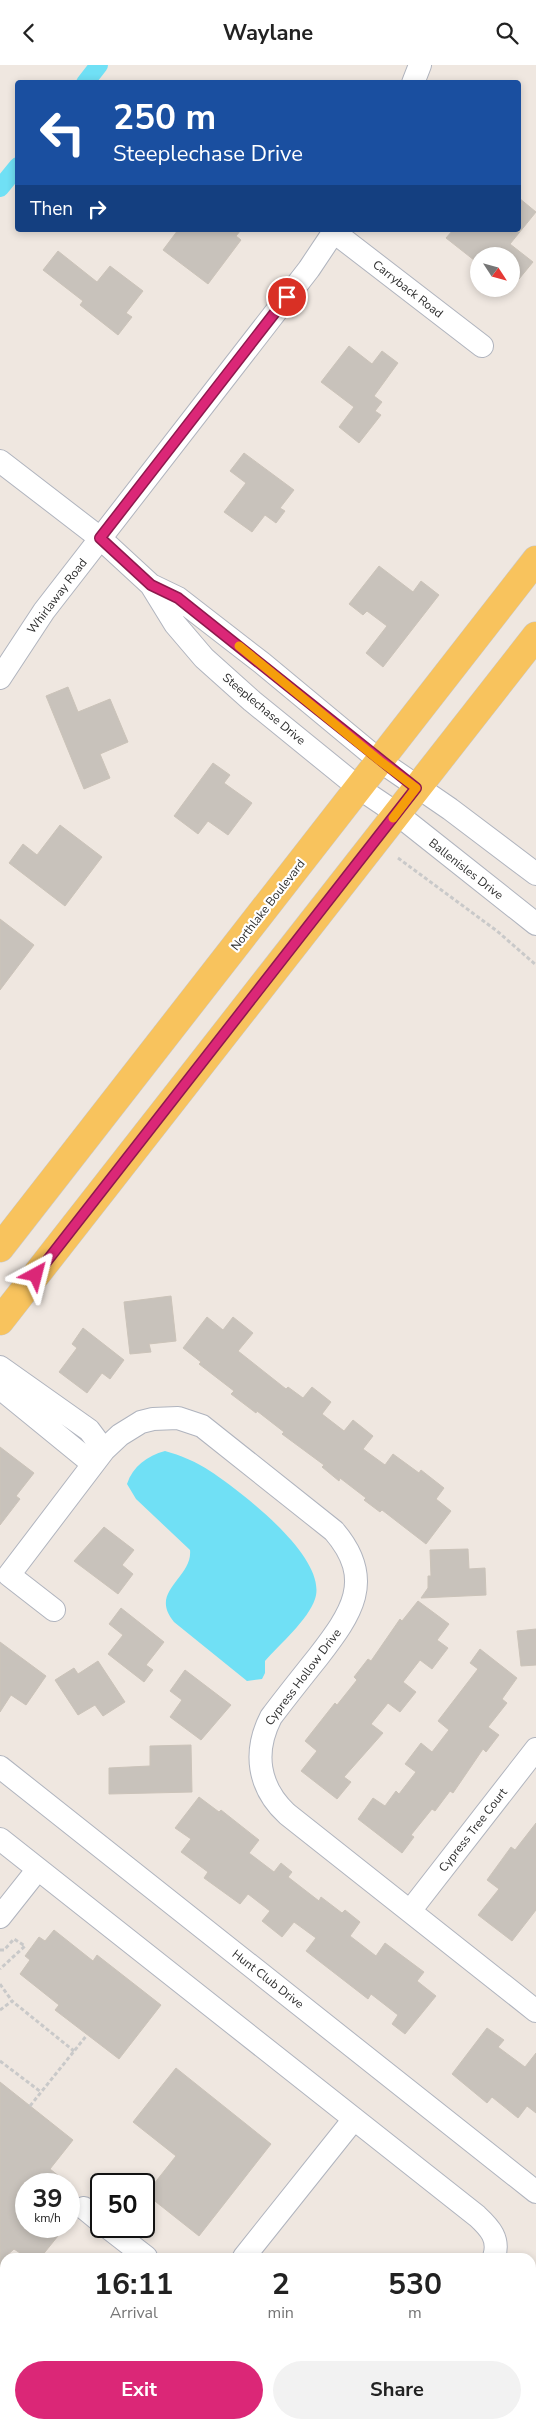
<!DOCTYPE html>
<style>
body{margin:0;font-family:"Nunito Sans",sans-serif;background:#f2f2f2;color:#222;height:100vh;display:flex;flex-direction:column;font-size:19px;white-space:nowrap}
*{box-sizing:border-box;margin:0}
p{font-size:16px;color:#767676}
.icon{flex:none;width:28px;height:28px;fill:none;stroke:currentColor;stroke-width:2;stroke-linecap:round;stroke-linejoin:round}
.map{position:relative;flex:1;overflow:hidden}
.sheet{position:absolute;left:0px;top:2188px;width:536px;height:176px;display:flex;flex-direction:column;background:#fff;border-radius:15px 15px 0 0;box-shadow:0 2px 8px #0003}
.sheet>*{flex:none}
.guide{position:absolute;left:15px;top:15px;width:506px;height:152px;border-radius:5px;box-shadow:0 2px 8px #0003;background:#1a4fa0;color:#fff;overflow:hidden}
.needle{width:32px;rotate:126deg}
.controls{position:absolute;left:470px;top:182px;display:grid;gap:10px}
.controls a{display:grid;place-items:center;width:50px;height:50px;border-radius:50%;background:#fff;box-shadow:0 2px 8px #0003;font-size:25px}
.speed{position:absolute;left:15px;top:2108px;display:flex;gap:10px;font-size:25px;font-weight:700;text-align:center}
.speed>*{display:grid;place-content:center;width:65px;height:65px;border-radius:50%;background:#fff;box-shadow:0 2px 8px #0003;line-height:1}
.speed small{font-size:12px;font-weight:400}
.speed .limit{border:2px solid #111;border-radius:8px;background:#fff;color:#111}
.pin{position:absolute;display:grid;place-items:center;width:42px;height:42px;color:#fff;margin:-21px;border:2px solid #fff;border-radius:50%;box-shadow:0 1px 5px #0007}
.me{position:absolute;width:55px;margin:-28px;rotate:38deg;stroke-linejoin:round;filter:drop-shadow(0 0 4px #0008)}
.turn{display:flex;align-items:center;gap:18px;height:105px;padding:0 15px;font-size:22px}
.turn .icon{width:65px;height:65px;stroke-width:2.5}
.turn b{display:block;font-size:35px;line-height:42px}
.then{display:flex;align-items:center;height:48px;padding:0 15px;background:#0003;gap:10px;font-size:19px}
.eta{display:flex;justify-content:space-evenly;align-items:center;height:85px;text-align:center}
.eta b{font-size:30px;font-weight:700;line-height:35px}
.button{display:flex;gap:10px;margin-top:auto;padding:10px 15px}
.button a{flex:1;height:58px;border-radius:30px;background:#db2777;color:#fff;font-size:20px;font-weight:700;line-height:58px;text-align:center}
.button a+a{background:#f2f2f2;color:#222}
header{display:flex;justify-content:space-between;align-items:center;height:65px;padding:0 15px;background:#fff;font-size:22px;font-weight:700}
.map>svg:first-child{display:block}
.water{fill:#70e0f5}
.lines{fill:none;stroke-linecap:round;stroke-linejoin:round}
.canal{stroke:#70e0f5;stroke-width:18}
.building{fill:#c8c2bb;stroke:#cbc3b9}
.minor-casing{stroke:#b0b4be;stroke-width:24}
.major-casing{stroke:#c9c9c9;stroke-width:29}
.path{stroke:#c9c9c9;stroke-width:3;stroke-dasharray:4 2.5;stroke-linecap:butt}
.minor{stroke:#fff;stroke-width:22}
.major{stroke:#f8c35d;stroke-width:28}
.route-casing{stroke:#8e194d;stroke-width:12}
.route{stroke:#db2777;stroke-width:9}
.slow{stroke:#f59e0b;stroke-width:9}
.labels{text-anchor:middle;stroke-width:4.5;stroke-linejoin:round;paint-order:stroke}
.street-label{font-size:12px;fill:#2e2e2e;stroke:#fff}
</style>
<header><svg class="icon" aria-label="back" viewBox="0 0 24 24"><path d="M15 5l-7 7 7 7"/></svg>Waylane<svg class="icon" aria-label="search" viewBox="0 0 24 24"><circle cx="10" cy="10" r="6"/><path d="M15 15l6 6"/></svg></header>
<div class="map">
<svg width="536" height="2363" viewBox="0 0 536 2363">
<rect width="100%" height="100%" fill="#efe7e0"/>
<path class="water" d="M165,1386C180,1390 197,1397 210,1406C240,1426 329,1493 315,1534C308,1555 280,1579 265,1596V1608L262,1614L247,1616L174,1557C148,1526 193,1513 190,1485L136,1434L127,1419C133,1401 147,1391 165,1386Z"/>
<g class="lines">
<path class="canal" d="M85,18L99,0
M0,123L18,101"/>
</g>
<path class="building" d="M519,133L536,147L510,179L533,197L519,214L511,208V191H479V199L446,173L453,165H519Z
M178,165H241L236,171L241,175L208,219L163,185Z
M58,186L97,217L110,201L143,226L126,248L132,252L118,270L80,240L83,236L43,205Z
M349,281L372,299L382,286L398,298L374,331L382,337L375,346L381,350L359,378L339,362L354,342L321,317Z
M244,388L294,425L280,443L285,446L276,458L265,450L252,467L224,447L246,418L230,406Z
M379,501L413,527L421,516L439,530L383,602L366,588L387,561L367,546L363,550L349,539Z
M68,622L78,647L110,634L128,677L100,689L110,713L84,724L46,631Z
M213,698L230,710L224,718L252,738L228,770L208,756L198,769L174,751Z
M60,760L102,792L65,841L9,798L23,779L37,790Z
M0,854L34,880L0,925Z
M171,1231L176,1276L149,1279L151,1287L130,1289L124,1237Z
M207,1252L223,1265L233,1252L253,1268L238,1286L286,1324L288,1322L303,1333L312,1322L331,1337L322,1349L344,1366L353,1355L373,1371L363,1384L385,1400L393,1389L419,1408L421,1405L444,1423L436,1434L451,1446L426,1479L382,1445L380,1447L364,1435L366,1433L340,1413L339,1416L322,1402L324,1400L282,1369L284,1367L257,1346L256,1348L231,1329L234,1326L199,1299L201,1297L183,1283Z
M83,1263L124,1295L110,1314L102,1308L87,1328L59,1307L77,1283L72,1279Z
M0,1382L34,1408L16,1431L20,1434L0,1460Z
M104,1462L134,1485L122,1500L133,1509L118,1529L74,1496Z
M468,1484L469,1504L485,1503L486,1530L421,1533L428,1523V1511H431L430,1485Z
M418,1536L449,1559L437,1575L448,1583L432,1604L420,1595L403,1617L416,1627L400,1647L388,1638L371,1659L383,1668L344,1712L351,1717L337,1734L301,1706L317,1686L305,1676L335,1638L337,1640L357,1615L354,1612L368,1594L371,1596L400,1554L402,1556Z
M121,1543L164,1577L146,1600L153,1605L144,1617L108,1589L123,1570L109,1559Z
M536,1564V1600L521,1601L517,1566Z
M0,1577L46,1611L26,1640L11,1630L0,1647Z
M480,1584L517,1613L502,1634L507,1638L488,1662L499,1670L486,1687L483,1684L453,1728L450,1726L435,1746L432,1744L411,1770L414,1772L402,1788L358,1754L373,1733L385,1741L396,1726L399,1729L416,1707L405,1699L421,1678L432,1687L449,1665L438,1656L478,1604L470,1598Z
M98,1596L125,1637L103,1651L95,1640L78,1650L55,1615L74,1603L78,1609Z
M185,1605L231,1640L201,1675L170,1652L182,1635L170,1626Z
M191,1680L192,1727L109,1729V1703L150,1701V1681Z
M199,1732L219,1747L221,1745L259,1775L249,1788L274,1807L281,1798L292,1807L288,1812L319,1836L321,1832L342,1848L345,1845L360,1857L350,1871L376,1891L385,1878L424,1907L417,1916L436,1931L405,1969L392,1959L398,1950L371,1929L368,1934L306,1886L316,1873L294,1857L282,1872L262,1856L270,1846L248,1829L240,1839L204,1813L208,1807L181,1787L191,1774L175,1763Z
M536,1758V1845L512,1876L478,1850L499,1824L487,1815L511,1782L515,1785Z
M54,1865L93,1896L97,1890L161,1940L119,1994L55,1945L59,1940L20,1909L30,1895L25,1891L39,1872L45,1876Z
M487,1963L504,1975L498,1982L525,2002L536,1988V2048L527,2041L518,2053L492,2032L487,2038L452,2009Z
M176,2003L271,2079L199,2171L146,2129L176,2091L133,2057Z
M0,2017L73,2075L50,2104L69,2119H26V2161H66L41,2192H26L14,2184L5,2192L0,2202Z"/>
<g class="lines">
<g class="minor-casing">
<path id="minor" d="M413,18L420,0
M334,167L482,281
M0,396L100,473L151,520L175,559L204,593L252,636L359,723L396,748L536,859
M151,520L178,533L262,598L380,696L450,744L536,809
M0,613L44,546L309,204L335,165
M0,1302L89,1365L104,1385
M0,1323L93,1399
M54,1545L9,1510L104,1385L120,1370L141,1357L153,1354L178,1353L202,1361L334,1466C376,1515 351,1549 318,1592C302,1612 286,1632 271,1652C253,1687 258,1722 287,1749L536,1946
M0,1702L536,2127
M0,1774L477,2151C490,2163 500,2174 494,2192
M410,1846L536,1684
M0,1852L38,1804
M84,2143L101,2157
M106,2161L146,2192
M244,2192L354,2054
M109,2363L112,2359
M361,2363L364,2359"/>
</g>
<g class="major-casing">
<path id="major" d="M0,1183L536,495
M0,1256L536,571"/>
</g>
<path class="path" d="M398,793L497,866L536,900
M0,1885H4L14,1874L25,1881L0,1904
M0,1919L12,1936
M0,1945L12,1936L74,1986
M0,1996L41,2027
M30,2041L87,1970
M0,2279L5,2283"/>
<use href="#minor" class="minor"/>
<use href="#major" class="major"/>
</g>
<g class="lines">
<g class="route-casing">
<path id="route" d="M36,1210L416,723L178,533L151,520L100,473L287,232"/>
</g>
<use href="#route" class="route"/>
<path class="slow" d="M239,581L380,696L416,723L393,753"/>
</g>
<g class="labels">
<g class="street-label">
<text transform="translate(408 224) rotate(38)" y="4">Carryback Road</text>
<text transform="translate(57 531) rotate(-53)" y="4">Whirlaway Road</text>
<text transform="translate(264 644) rotate(40)" y="4">Steeplechase Drive</text>
<text transform="translate(466 804) rotate(38)" y="4">Ballenisles Drive</text>
<text transform="translate(268 840) rotate(-52)" y="4">Northlake Boulevard</text>
<text transform="translate(303 1612) rotate(-53)" y="4">Cypress Hollow Drive</text>
<text transform="translate(473 1765) rotate(-52)" y="4">Cypress Tree Court</text>
<text transform="translate(268 1914) rotate(38)" y="4">Hunt Club Drive</text>
</g>
</g>
</svg>
<div class="controls">
<a><svg class="needle" viewBox="-14 -14 28 28"><path d="M0-13l5 13h-10z" fill="#e53935"/><path d="M0 13l5-13h-10z" fill="#767676"/></svg></a>
</div>
<div class="speed"><div>39<small>km/h</small></div><div class="limit">50</div></div>
<div class="pin" style="left:287px;top:232px;background:#d93025"><svg class="icon" aria-label="arrive" viewBox="0 0 24 24"><path d="M6 21V4h12l-3 4 3 4H6"/></svg></div>
<svg class="me" style="left:36px;top:1210px" viewBox="-20 -20 40 40"><path d="M0-17L14 15 0 8-14 15z" fill="#db2777" stroke="#fff" stroke-width="4"/></svg>
<div class="guide">
<div class="turn"><svg class="icon" aria-label="left" viewBox="0 0 24 24"><path d="M17 20v-9H6M10 6l-5 5 5 5"/></svg><div><b>250 m</b>Steeplechase Drive</div></div>
<div class="then">Then<svg class="icon" aria-label="right" viewBox="0 0 24 24"><path d="M7 20v-9h11M14 6l5 5-5 5"/></svg></div>
</div>
<section class="sheet">
<div class="eta">
<div><b>16:11</b><p>Arrival</p></div>
<div><b>2</b><p>min</p></div>
<div><b>530</b><p>m</p></div>
</div>
<div class="button"><a>Exit</a><a>Share</a></div>
</section>
</div>
